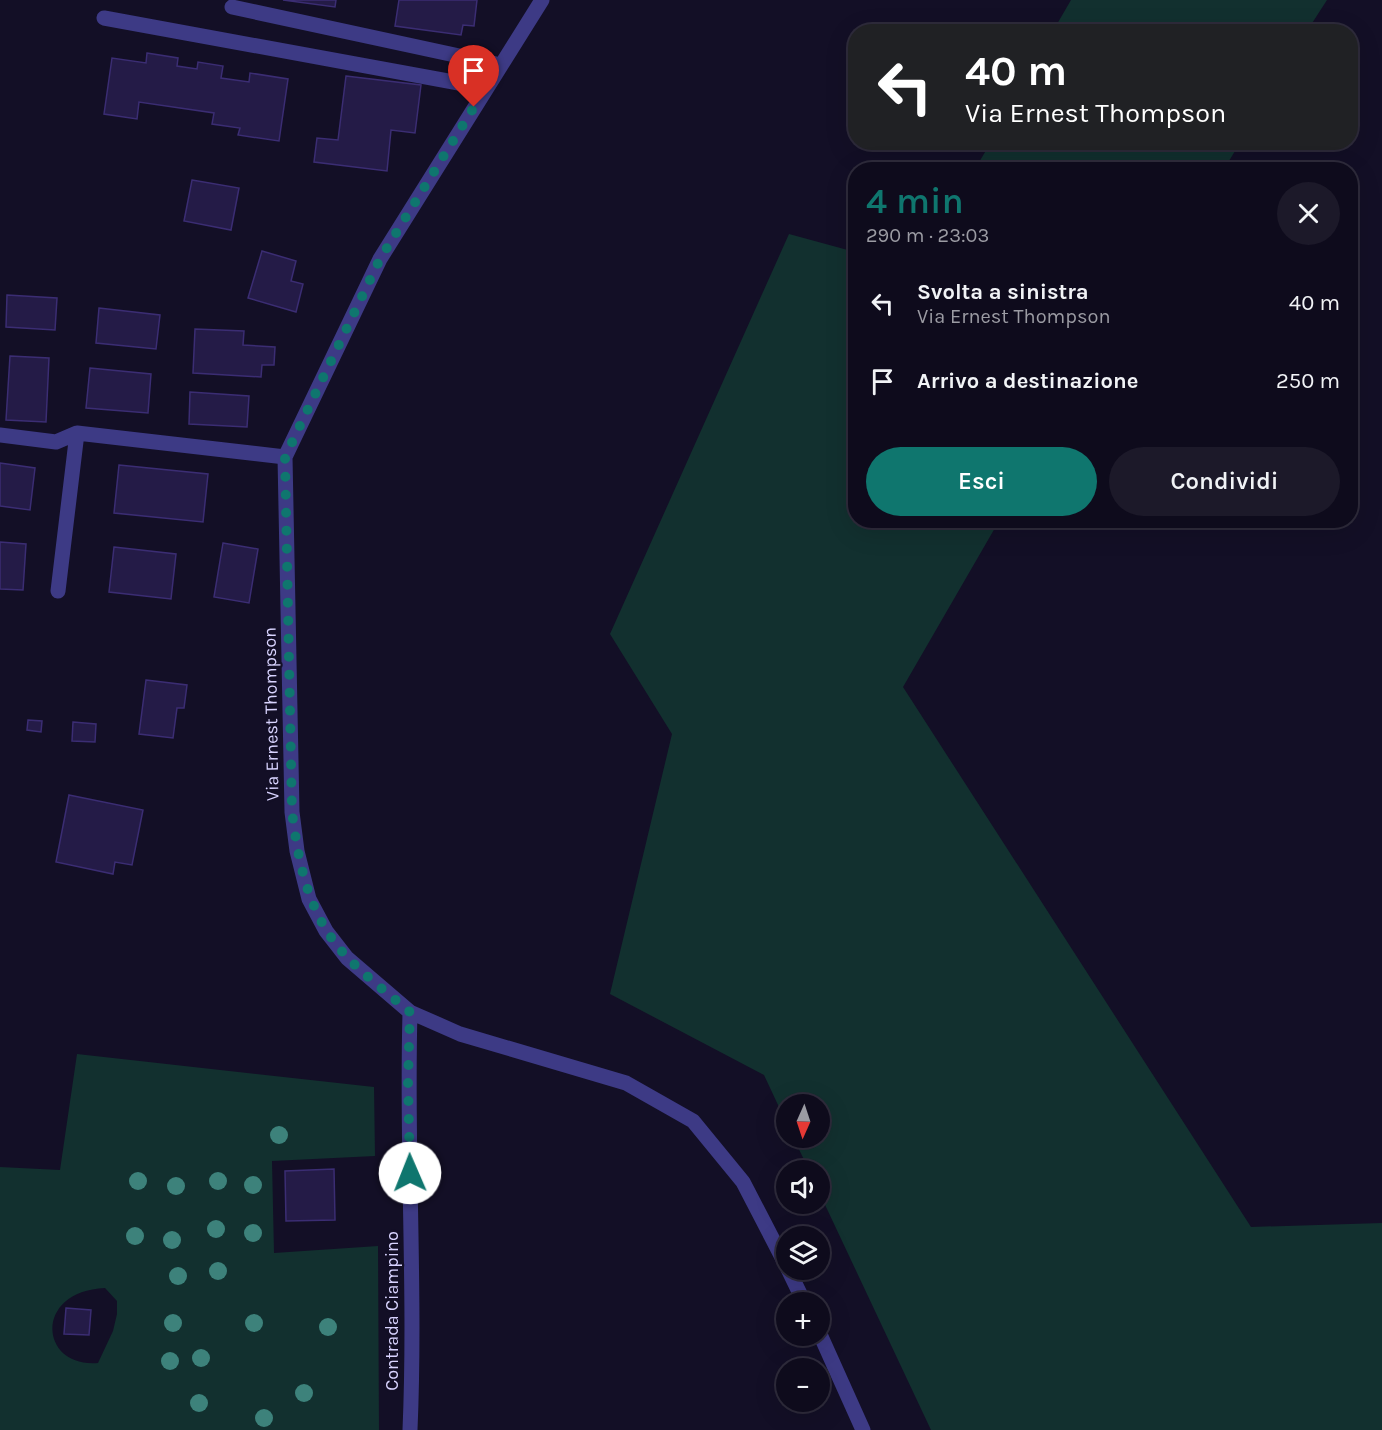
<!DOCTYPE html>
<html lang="it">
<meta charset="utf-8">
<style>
body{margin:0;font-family:Karla,sans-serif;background:#1c1929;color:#f1f3f6;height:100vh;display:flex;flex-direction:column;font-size:22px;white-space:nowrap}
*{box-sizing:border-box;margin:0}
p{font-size:20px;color:#9b9ba3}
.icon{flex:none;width:33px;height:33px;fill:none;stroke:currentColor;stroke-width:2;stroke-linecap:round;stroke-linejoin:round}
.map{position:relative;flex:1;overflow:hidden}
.sheet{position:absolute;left:848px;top:162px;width:510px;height:366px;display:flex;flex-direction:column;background:#0e0b1c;border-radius:24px;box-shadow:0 6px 24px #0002,0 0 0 2px #2e2b3b}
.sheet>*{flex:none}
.guide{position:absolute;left:848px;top:24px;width:510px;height:126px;border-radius:24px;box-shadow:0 6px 24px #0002,0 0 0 2px #2e2b3b;background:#202124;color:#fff;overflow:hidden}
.needle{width:39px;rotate:183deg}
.controls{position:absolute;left:776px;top:1094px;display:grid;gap:12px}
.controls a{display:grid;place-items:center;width:54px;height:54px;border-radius:50%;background:#0e0b1c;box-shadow:0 6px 24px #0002,0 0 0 2px #2e2b3b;font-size:30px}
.pin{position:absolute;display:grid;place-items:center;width:51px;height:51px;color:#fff;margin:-62px -26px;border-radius:50% 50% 50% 0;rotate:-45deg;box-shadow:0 0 6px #0007}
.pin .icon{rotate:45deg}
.me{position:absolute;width:66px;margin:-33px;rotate:359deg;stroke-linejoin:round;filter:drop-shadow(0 0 4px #0008)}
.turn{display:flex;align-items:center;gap:21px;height:126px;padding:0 18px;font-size:27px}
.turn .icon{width:78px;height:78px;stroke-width:2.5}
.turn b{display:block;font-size:42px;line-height:51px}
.round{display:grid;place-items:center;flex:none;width:63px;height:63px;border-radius:32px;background:#1c1929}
.summary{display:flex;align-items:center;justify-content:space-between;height:102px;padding:0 18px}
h1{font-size:36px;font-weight:600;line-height:45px;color:#0f766e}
.button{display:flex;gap:12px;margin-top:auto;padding:12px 18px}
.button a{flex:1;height:69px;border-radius:36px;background:#0f766e;color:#fff;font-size:24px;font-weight:600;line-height:69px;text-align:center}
.button a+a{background:#1c1929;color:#f1f3f6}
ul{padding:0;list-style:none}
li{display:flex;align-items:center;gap:18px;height:78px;padding:0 18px}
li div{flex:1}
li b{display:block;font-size:22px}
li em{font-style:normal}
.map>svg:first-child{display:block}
.green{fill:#12302f;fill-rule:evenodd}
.building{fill:#241b47;stroke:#3b2d73;stroke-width:1.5}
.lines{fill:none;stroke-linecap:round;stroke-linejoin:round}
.minor{stroke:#3d3a85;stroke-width:15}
.tree{fill:#3d827b}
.route{stroke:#0f766e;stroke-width:10;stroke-dasharray:0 18}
.labels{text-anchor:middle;stroke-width:4.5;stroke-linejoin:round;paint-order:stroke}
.street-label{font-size:18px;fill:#d9d4ff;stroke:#130f26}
</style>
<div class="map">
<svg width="1382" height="1430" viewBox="0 0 1382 1430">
<rect width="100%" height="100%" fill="#130f26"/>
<path class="green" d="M1071,0H1327L1307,31H1053Z
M991,142H1240V143L1224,169H975Z
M789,234L855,252V520L999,521L903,687L1251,1227L1382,1223V1430H931L819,1192V1170H809L793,1137H819V1104H786V1122L764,1075L610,994L672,734L610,634Z
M77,1054L374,1087L375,1156L272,1161L274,1253L378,1246L379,1430H0V1167L60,1170ZM105,1288L117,1301V1314L113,1331L98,1363C39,1368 33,1291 105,1288Z"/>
<path class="building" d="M283,0H336L335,7Z
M399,0H477L474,26L463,25L461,35L395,26Z
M147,53L178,58L177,66L197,69L198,62L223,66L221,78L249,82L250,73L288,79L279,141L238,135L240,128L212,124L214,113L139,102L137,119L104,114L112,58L146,63Z
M346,76L421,85L415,133L391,130L387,171L314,162L317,138L338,140Z
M192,180L239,188L231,230L184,221Z
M262,251L296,261L291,281L303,284L296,312L248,298Z
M7,295L57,298L55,330L6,327Z
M99,308L160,315L156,349L96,343Z
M195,329L244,331L243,345L275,347L274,365H262L261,377L193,373Z
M10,356L49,358L46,422L6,420Z
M90,368L151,374L148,413L86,408Z
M190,392L249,396L247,427L189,424Z
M0,463L35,468L30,510L0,506Z
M119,465L208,474L203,522L114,513Z
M0,542L26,544L23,590L0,589Z
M223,543L258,549L249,603L214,597Z
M114,547L176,554L171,599L109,592Z
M146,680L187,685L184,708H177L173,738L139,734Z
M28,720L42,721L41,732L27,730Z
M73,722L96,724L95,742L72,741Z
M69,795L143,810L132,865L115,862L113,874L56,862Z
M334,1169L335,1220L286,1221L285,1171Z
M66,1308L91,1310L89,1335L64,1334Z"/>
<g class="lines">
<path class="minor" d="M542,0L380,259L285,457L292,812L297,851L309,899L326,931L347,958L410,1012L460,1034L626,1083L693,1121L743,1182L786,1265
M232,7L501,65
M104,18L486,88
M0,435L56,442L77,433
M58,591L77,433L285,457
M410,1012C406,1151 416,1291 410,1430
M788,1269L804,1302
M819,1332L863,1430"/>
</g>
<g class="tree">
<circle cx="279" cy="1135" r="9"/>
<circle cx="138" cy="1181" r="9"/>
<circle cx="218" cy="1181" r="9"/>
<circle cx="253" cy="1185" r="9"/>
<circle cx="176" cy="1186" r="9"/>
<circle cx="216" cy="1229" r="9"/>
<circle cx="253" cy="1233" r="9"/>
<circle cx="135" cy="1236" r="9"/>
<circle cx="172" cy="1240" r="9"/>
<circle cx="218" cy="1271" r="9"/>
<circle cx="178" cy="1276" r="9"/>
<circle cx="173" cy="1323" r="9"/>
<circle cx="254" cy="1323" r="9"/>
<circle cx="328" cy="1327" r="9"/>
<circle cx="201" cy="1358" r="9"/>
<circle cx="170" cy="1361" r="9"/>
<circle cx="304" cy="1393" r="9"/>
<circle cx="199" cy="1403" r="9"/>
<circle cx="264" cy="1418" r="9"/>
</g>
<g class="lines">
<path class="route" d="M410,1173L408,1082L410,1012C389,994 366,977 347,957C309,917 299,866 292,812L285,457L380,259L474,107"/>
</g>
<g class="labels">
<g class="street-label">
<text transform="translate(271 714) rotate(-91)" y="6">Via Ernest Thompson</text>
<text transform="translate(392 1311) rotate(-90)" y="6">Contrada Ciampino</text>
</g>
</g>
</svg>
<div class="controls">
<a><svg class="needle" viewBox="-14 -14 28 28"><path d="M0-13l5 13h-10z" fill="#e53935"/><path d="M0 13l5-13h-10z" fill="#9b9ba3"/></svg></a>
<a><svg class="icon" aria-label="sound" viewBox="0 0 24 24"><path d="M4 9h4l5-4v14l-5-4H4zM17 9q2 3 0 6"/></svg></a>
<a><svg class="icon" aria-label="layers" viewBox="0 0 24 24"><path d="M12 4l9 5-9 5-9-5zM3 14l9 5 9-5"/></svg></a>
<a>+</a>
<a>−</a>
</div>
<div class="pin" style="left:474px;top:107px;background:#d93025"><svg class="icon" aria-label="arrive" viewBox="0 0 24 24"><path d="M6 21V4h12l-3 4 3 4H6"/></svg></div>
<svg class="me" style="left:410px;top:1173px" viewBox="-20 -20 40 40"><circle r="19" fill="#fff"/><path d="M0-13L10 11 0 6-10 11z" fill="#0f766e"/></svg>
<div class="guide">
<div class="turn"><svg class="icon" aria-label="left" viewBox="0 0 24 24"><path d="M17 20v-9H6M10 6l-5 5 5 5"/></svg><div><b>40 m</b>Via Ernest Thompson</div></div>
</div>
<section class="sheet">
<div class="summary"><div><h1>4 min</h1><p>290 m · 23:03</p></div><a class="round"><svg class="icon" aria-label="close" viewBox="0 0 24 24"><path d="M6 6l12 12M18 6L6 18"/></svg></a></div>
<ul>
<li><svg class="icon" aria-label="left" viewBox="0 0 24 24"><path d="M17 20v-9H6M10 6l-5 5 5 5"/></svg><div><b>Svolta a sinistra</b><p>Via Ernest Thompson</p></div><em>40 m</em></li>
<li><svg class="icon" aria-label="arrive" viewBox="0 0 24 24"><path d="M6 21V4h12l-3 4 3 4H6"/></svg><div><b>Arrivo a destinazione</b></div><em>250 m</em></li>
</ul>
<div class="button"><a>Esci</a><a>Condividi</a></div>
</section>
</div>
